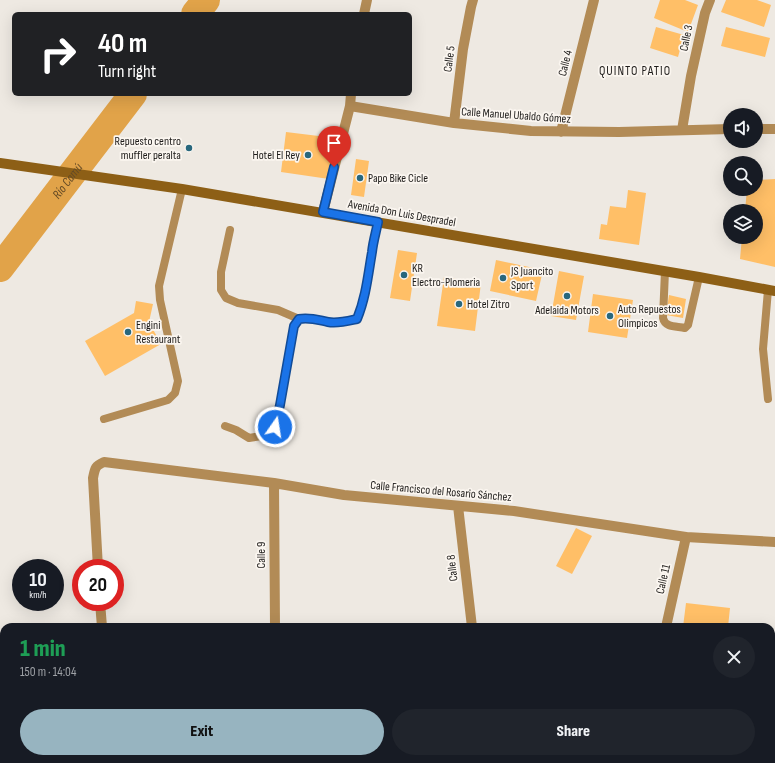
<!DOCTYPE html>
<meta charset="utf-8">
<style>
body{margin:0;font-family:"Sofia Sans Condensed",sans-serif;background:#20242c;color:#f1f3f6;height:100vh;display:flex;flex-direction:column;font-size:15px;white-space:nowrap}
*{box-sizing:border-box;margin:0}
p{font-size:13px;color:#9ea1a6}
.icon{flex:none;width:22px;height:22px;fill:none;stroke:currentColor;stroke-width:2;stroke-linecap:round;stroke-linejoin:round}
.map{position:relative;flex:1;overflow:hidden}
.drawer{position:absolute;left:0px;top:623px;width:775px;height:140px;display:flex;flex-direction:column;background:#171b24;border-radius:12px 12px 0 0;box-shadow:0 4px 16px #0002}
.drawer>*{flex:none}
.banner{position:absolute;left:12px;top:12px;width:400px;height:84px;border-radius:6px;box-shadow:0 4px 16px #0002;background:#202124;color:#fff;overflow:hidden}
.controls{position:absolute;left:723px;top:108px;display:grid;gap:8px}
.controls a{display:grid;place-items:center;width:40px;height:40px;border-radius:50%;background:#171b24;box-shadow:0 4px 16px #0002;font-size:20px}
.speed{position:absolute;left:12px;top:559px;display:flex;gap:8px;font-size:20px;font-weight:700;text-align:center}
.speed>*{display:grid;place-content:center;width:52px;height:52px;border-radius:50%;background:#171b24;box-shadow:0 4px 16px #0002;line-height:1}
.speed small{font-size:10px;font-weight:400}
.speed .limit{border:6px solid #d22;background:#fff;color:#111}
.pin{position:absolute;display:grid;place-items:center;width:34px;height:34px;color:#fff;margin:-41px -17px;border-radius:50% 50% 50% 0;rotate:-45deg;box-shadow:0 0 4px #0007}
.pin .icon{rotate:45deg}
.me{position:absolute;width:44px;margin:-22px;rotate:13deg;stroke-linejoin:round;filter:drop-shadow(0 0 3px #0008)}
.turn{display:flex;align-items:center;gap:14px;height:84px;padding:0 20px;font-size:18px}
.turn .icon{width:52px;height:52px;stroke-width:2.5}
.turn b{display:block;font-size:28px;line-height:34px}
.round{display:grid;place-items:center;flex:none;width:42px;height:42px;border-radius:21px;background:#20242c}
.summary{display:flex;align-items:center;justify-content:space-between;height:68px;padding:0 20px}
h1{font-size:24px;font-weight:800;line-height:30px;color:#1e9e55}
.primary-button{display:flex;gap:8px;margin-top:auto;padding:8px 20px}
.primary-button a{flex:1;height:46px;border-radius:24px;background:#97b4c0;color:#111;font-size:16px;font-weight:800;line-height:46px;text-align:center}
.primary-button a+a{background:#20242c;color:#f1f3f6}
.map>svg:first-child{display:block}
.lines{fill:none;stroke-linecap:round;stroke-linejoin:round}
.river{stroke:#e1a349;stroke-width:28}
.building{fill:#ffbf67}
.lane{stroke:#b28b56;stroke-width:8}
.street{stroke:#b28b56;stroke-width:10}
.secondary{stroke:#8d5f16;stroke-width:10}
.route-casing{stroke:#114b97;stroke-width:10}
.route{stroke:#1a73e8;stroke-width:7}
.poi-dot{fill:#28677d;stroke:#fbf6f0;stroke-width:1.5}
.labels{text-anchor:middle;stroke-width:3.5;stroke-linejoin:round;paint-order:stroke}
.street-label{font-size:12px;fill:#1d1b19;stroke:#fbf6f0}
.poi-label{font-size:12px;fill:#1d1b19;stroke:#fbf6f0;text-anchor:start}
.neighbourhood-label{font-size:13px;letter-spacing:1px;fill:#1d1b19;stroke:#fbf6f0}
.water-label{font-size:13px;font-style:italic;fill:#654b26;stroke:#fbf6f0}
</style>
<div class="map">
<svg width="775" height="763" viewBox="0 0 775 763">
<rect width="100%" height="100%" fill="#eee9e2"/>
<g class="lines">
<g class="river">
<path d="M195,14L206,0"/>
<path id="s1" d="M0,268L133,94"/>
</g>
</g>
<path class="building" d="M660,0H685L698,5L688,32L654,18Z
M726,0H757L771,5L764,27L721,12Z
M656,27L684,35L678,57L650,48Z
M726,27L770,38L765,57L721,46Z
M286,132L335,138L329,179L281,172Z
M356,159L369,161L364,197L351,195Z
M775,179V267L740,259L742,237H756V211H745L747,189H756V180Z
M628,190L646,193L639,245L599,239L601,224L607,225L610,206L626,208Z
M398,250L417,253L410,301L390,298Z
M496,260L543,270L536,301L490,291Z
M559,271L584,276L576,320L551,316Z
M444,277L481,283L475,331L437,326Z
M593,294L633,300L627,338L588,332Z
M669,295L686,299L683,318L666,315Z
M136,301L153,304L149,322L161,344L105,376L85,341L134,313Z
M576,528L592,536L572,574L556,566Z
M686,603L730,608L728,627H683Z
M773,727H775V747L771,746Z"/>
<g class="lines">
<path class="lane" d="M230,230L221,272V290L226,298L238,303L278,310L299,319
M665,271L663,318C665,328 677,326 685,328L688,325L699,277
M768,399L763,349L768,290
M104,419L168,400L175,393L178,381L160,300L159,286L182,189
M225,426L236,430L249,438L268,435L275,427L280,405L294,326L299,319C310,317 318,320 328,322C337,324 348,321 357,319C366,297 368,275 372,252C373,242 376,232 378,222"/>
<path class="street" d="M364,14L367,0
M350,106L454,123L531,131L619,132L730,129
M454,123L463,49L471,7L473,0
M756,129H775
M682,130L691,76L705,13L710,0
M561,132L594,0
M323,212L350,106L351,94
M274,483L275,627
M458,506L472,627
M98,568L93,478C95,468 95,466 104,462L274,483L344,495L514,511L686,537L775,542
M100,602L102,627
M666,627L686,537
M771,694L775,683
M109,759V763
M762,759L775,760
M620,763L622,759
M747,763L749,759"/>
<path class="secondary" d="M0,163L182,189L699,277L775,291"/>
</g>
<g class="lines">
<g class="route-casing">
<path id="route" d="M275,427L280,405L294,326L299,319C310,317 318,320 328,322C337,324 348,321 357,319C366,297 368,275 372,252C373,242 376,232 378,222L323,212L334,167"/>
</g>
<use href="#route" class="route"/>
</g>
<g class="poi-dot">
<circle cx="189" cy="148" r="4"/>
<circle cx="308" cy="155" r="4"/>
<circle cx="360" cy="178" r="4"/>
<circle cx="404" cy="275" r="4"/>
<circle cx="503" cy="278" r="4"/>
<circle cx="567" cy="296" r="4"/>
<circle cx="459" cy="304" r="4"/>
<circle cx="610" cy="316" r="4"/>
<circle cx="128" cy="332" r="4"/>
</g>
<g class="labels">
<g class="street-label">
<text transform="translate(686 38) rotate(-78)" y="4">Calle 3</text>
<text transform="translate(449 59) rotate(-82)" y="4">Calle 5</text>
<text transform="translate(565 63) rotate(-76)" y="4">Calle 4</text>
<text transform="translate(516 115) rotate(4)" y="4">Calle Manuel Ubaldo Gómez</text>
<text transform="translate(402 213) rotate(10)" y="4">Avenida Don Luis Despradel</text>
<text transform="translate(441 491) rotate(5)" y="4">Calle Francisco del Rosario Sánchez</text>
<text transform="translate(261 555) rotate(-90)" y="4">Calle 9</text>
<text transform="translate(452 568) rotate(-97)" y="4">Calle 8</text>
<text transform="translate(663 579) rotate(-77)" y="4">Calle 11</text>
</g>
<g class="poi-label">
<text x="181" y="145" text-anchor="end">Repuesto centro<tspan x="181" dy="14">muffler peralta</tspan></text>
<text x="300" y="159" text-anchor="end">Hotel El Rey</text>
<text x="368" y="182">Papo Bike Cicle</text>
<text x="412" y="272">KR<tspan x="412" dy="14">Electro-Plomeria</tspan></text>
<text x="511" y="275">JS Juancito<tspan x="511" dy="14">Sport</tspan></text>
<text x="467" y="308">Hotel Zitro</text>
<text x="618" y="313">Auto Repuestos<tspan x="618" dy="14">Olimpicos</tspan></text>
<text x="567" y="314" text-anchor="middle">Adelaida Motors</text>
<text x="136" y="329">Engini<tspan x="136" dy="14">Restaurant</tspan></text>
</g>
<g class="neighbourhood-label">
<text x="635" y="75">QUINTO PATIO</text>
</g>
<g class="water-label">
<text dy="5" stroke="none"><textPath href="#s1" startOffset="110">Río Camú</textPath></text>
</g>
</g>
</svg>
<div class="controls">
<a><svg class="icon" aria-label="sound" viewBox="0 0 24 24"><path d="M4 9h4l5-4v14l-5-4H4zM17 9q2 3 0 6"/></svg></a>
<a><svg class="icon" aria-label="search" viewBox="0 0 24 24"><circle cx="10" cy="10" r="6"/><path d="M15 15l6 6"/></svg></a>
<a><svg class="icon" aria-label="layers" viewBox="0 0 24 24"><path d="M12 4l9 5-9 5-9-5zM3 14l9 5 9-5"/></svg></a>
</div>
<div class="speed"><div>10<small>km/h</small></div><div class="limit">20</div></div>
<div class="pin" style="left:334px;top:167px;background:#d93025"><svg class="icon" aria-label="arrive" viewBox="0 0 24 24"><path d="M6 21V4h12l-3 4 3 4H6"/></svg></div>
<svg class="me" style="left:275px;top:427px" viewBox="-20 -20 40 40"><circle r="17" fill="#1a73e8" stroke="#fff" stroke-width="3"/><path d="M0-11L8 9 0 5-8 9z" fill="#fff"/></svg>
<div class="banner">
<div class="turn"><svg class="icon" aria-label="right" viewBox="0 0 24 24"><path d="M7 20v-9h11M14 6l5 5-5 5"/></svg><div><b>40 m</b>Turn right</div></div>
</div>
<section class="drawer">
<div class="summary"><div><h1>1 min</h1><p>150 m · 14:04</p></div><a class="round"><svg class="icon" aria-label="close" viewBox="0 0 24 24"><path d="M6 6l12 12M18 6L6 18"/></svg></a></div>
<div class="primary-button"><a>Exit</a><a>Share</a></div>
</section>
</div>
